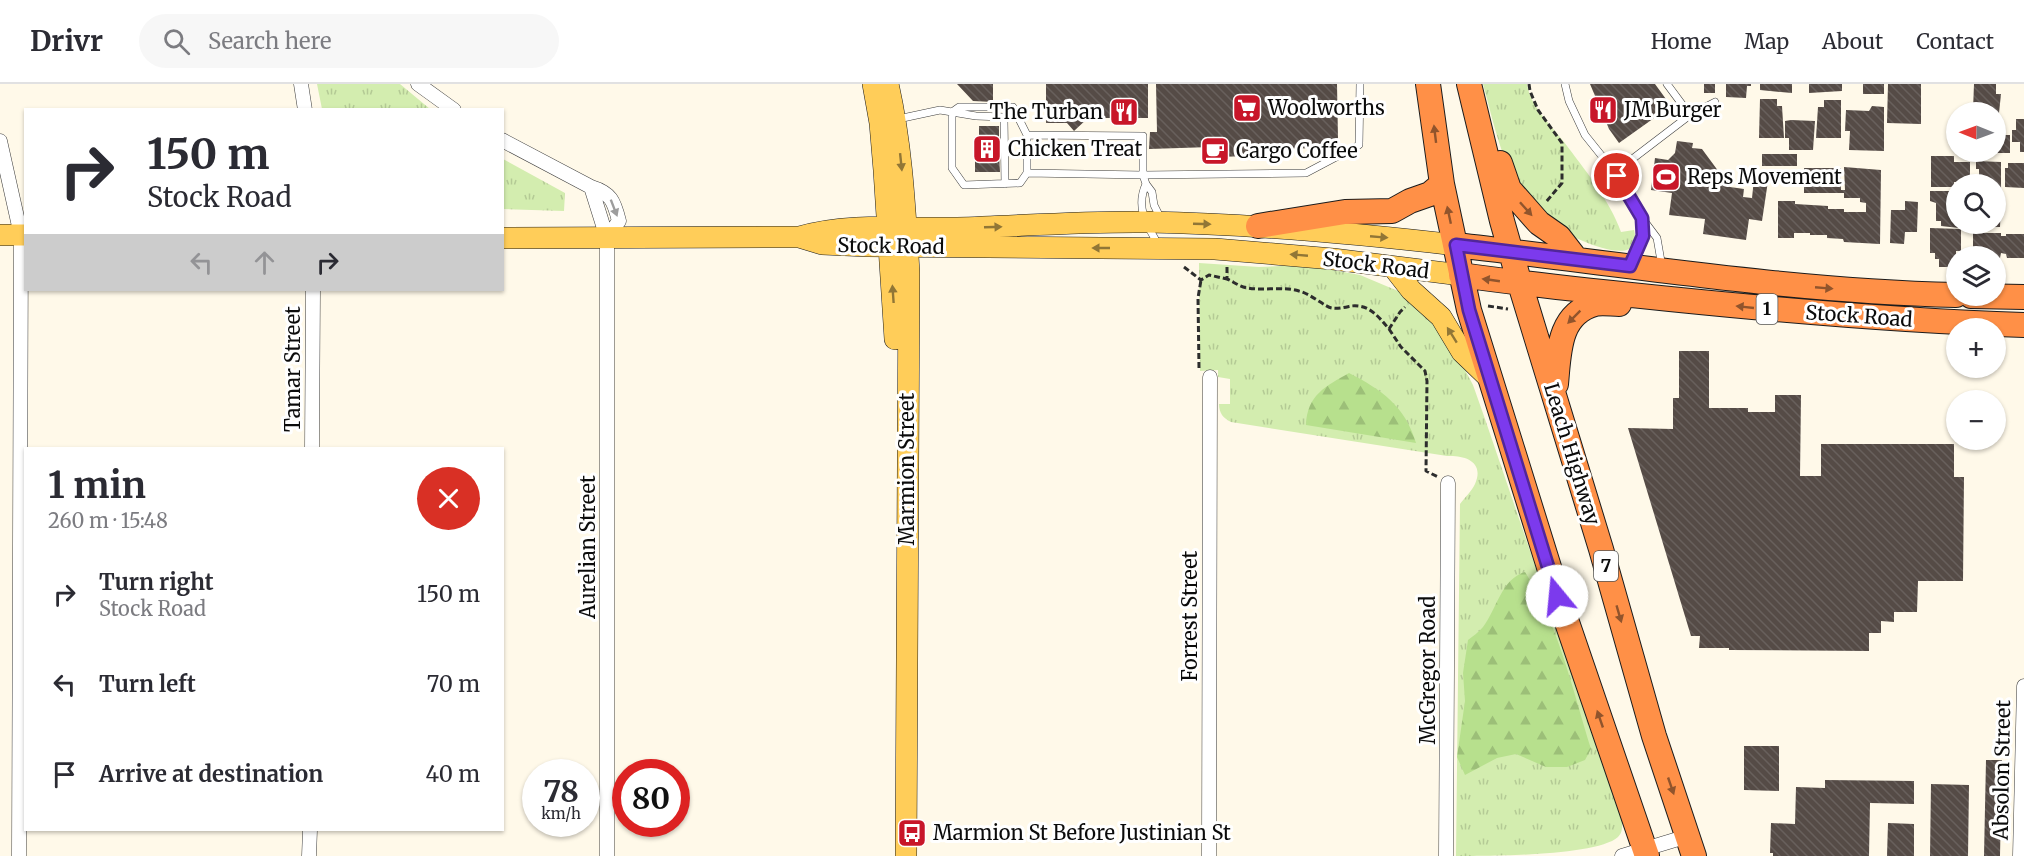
<!DOCTYPE html>
<meta charset="utf-8">
<style>
body{margin:0;font-family:Merriweather,serif;background:#f7f7f7;color:#2b2b33;height:100vh;display:flex;flex-direction:column;font-size:22px;white-space:nowrap}
*{box-sizing:border-box;margin:0}
p{font-size:20px;color:#7c7c81}
.icon{flex:none;width:33px;height:33px;fill:none;stroke:currentColor;stroke-width:2;stroke-linecap:round;stroke-linejoin:round}
.map{position:relative;flex:1;overflow:hidden}
.side{position:absolute;left:24px;top:363px;width:480px;height:384px;display:flex;flex-direction:column;background:#fff;border-radius:0px;box-shadow:0 2px 4px #0004}
.side>*{flex:none}
.hud{position:absolute;left:24px;top:24px;width:480px;height:183px;border-radius:0px;box-shadow:0 2px 4px #0004;background:#fff;color:#2b2b33;overflow:hidden}
.needle{width:39px;rotate:271deg}
.buttons{position:absolute;left:1946px;top:18px;display:grid;gap:12px}
.buttons a{display:grid;place-items:center;width:60px;height:60px;border-radius:50%;background:#fff;box-shadow:0 2px 4px #0004;font-size:30px}
.speed{position:absolute;left:522px;top:675px;display:flex;gap:12px;font-size:30px;font-weight:700;text-align:center}
.speed>*{display:grid;place-content:center;width:78px;height:78px;border-radius:50%;background:#fff;box-shadow:0 2px 4px #0004;line-height:1}
.speed small{font-size:15px;font-weight:400}
.speed .limit{border:9px solid #d22;background:#fff;color:#111}
.pin{position:absolute;display:grid;place-items:center;width:51px;height:51px;color:#fff;margin:-26px;border:3px solid #fff;border-radius:50%;box-shadow:0 2px 6px #0007}
.me{position:absolute;width:66px;margin:-33px;rotate:343deg;stroke-linejoin:round;filter:drop-shadow(0 0 4px #0008)}
.turn{display:flex;align-items:center;gap:21px;height:126px;padding:0 24px;font-size:27px}
.turn .icon{width:78px;height:78px;stroke-width:2.5}
.turn b{display:block;font-size:42px;line-height:51px}
.lanes{display:flex;align-items:center;height:57px;padding:0 24px;background:#0003;justify-content:center;gap:30px;direction:ltr}
.lanes .off{opacity:.35}
.round{display:grid;place-items:center;flex:none;width:63px;height:63px;border-radius:32px;background:#f7f7f7}
.overview{display:flex;align-items:center;justify-content:space-between;height:102px;padding:0 24px}
h1{font-size:36px;font-weight:700;line-height:45px}
ul{padding:0;list-style:none}
li{display:flex;align-items:center;gap:18px;height:90px;padding:0 24px}
li div{flex:1}
li b{display:block;font-size:22px}
li em{font-style:normal}
header{display:flex;align-items:center;gap:36px;box-sizing:border-box;height:84px;padding:0 30px;background:#fff;border-bottom:2px solid #e1e1e2}
header strong{font-size:28px}
nav{display:flex;gap:33px;margin-inline-start:auto;font-size:21px}
.search{width:420px;height:54px;background:#f7f7f7;display:flex;align-items:center;gap:15px;box-sizing:border-box;padding:0 21px;border-radius:33px;color:#7c7c81;font-size:22px}
.map>svg:first-child{display:block}
.grass{fill:url(#grass-tufts)}
.forest{fill:url(#forest-firs)}
.building{fill:url(#building-back-hatch)}
.lines{fill:none;stroke-linecap:round;stroke-linejoin:round}
.lane-casing{stroke:#3e3e3e;stroke-width:8}
.street-casing{stroke:#3e3e3e;stroke-width:15}
.primary-casing{stroke:#1c1c1c;stroke-width:22}
.highway-casing{stroke:#1c1c1c;stroke-width:26}
.path{stroke:#2d2d2d;stroke-width:3;stroke-dasharray:6 3;stroke-linecap:butt}
.lane{stroke:#fff;stroke-width:7}
.street{stroke:#fff;stroke-width:14}
.primary{stroke:#ffcd59;stroke-width:21}
.highway{stroke:#ff9047;stroke-width:24}
.oneway{fill:#91542c}
.oneway2{fill:#917636}
.oneway3{fill:#9d9d9d}
.route-casing{stroke:#51269a;stroke-width:15}
.route{stroke:#7c3aed;stroke-width:10}
.labels{text-anchor:middle;stroke-width:6;stroke-linejoin:round;paint-order:stroke}
.shield{fill:#fff;stroke:#545454;stroke-width:1.5}
.shield-label{font-size:18px;font-weight:bold;fill:#0b0b0b}
.poi-label{font-size:20px;fill:#0b0b0b;stroke:#fff;text-anchor:start}
.street-label{font-size:20px;fill:#0b0b0b;stroke:#fff}
</style>
<header>
<strong>Drivr</strong>
<div class="search"><svg class="icon" aria-label="search" viewBox="0 0 24 24"><circle cx="10" cy="10" r="6"/><path d="M15 15l6 6"/></svg>Search here</div>
<nav><a>Home</a><a>Map</a><a>About</a><a>Contact</a></nav>
</header>
<div class="map">
<svg width="2024" height="772" viewBox="0 0 2024 772">
<defs>
<pattern id="grass-tufts" width="24" height="20" patternUnits="userSpaceOnUse" patternTransform="scale(1.5)"><rect width="24" height="20" fill="#d3edaf"/><path d="M3 7l-1-3M5 7V3M7 7l1-3M15 17l-1-3M17 17v-4M19 17l1-3" fill="none" stroke="#b4ca95"/></pattern>
<pattern id="forest-firs" width="22" height="20" patternUnits="userSpaceOnUse" patternTransform="scale(1.5)"><rect width="22" height="20" fill="#b7e08d"/><path d="M5 1l3.5 6h-7zM16 11l3.5 6h-7z" fill="#9cbf78"/></pattern>
<pattern id="building-back-hatch" width="6" height="6" patternUnits="userSpaceOnUse" patternTransform="scale(1.5)"><rect width="6" height="6" fill="#554b46"/><path d="M-1 5l2 2M0 0l6 6M5-1l2 2" fill="none" stroke="#68605c"/></pattern>
</defs>
<rect width="100%" height="100%" fill="#fff9e9"/>
<path class="grass" d="M317,0H400L430,25H322Z
M1483,0H1527C1530,22 1551,41 1564,58C1585,86 1609,115 1621,148L1634,146C1645,190 1568,152 1554,142C1545,135 1534,125 1527,116C1502,82 1494,40 1483,0Z
M503,75L565,109L564,127L503,125Z
M1199,179L1259,183L1305,181L1360,191L1398,207L1427,228L1446,250L1473,301L1485,335L1622,736C1622,743 1623,748 1618,753C1597,772 1490,772 1456,772L1460,420C1465,413 1472,407 1475,400C1485,377 1464,371 1447,372L1231,338C1223,334 1219,329 1219,320H1230V295L1218,293V286L1200,287Z"/>
<path class="forest" d="M1349,289C1382,306 1405,322 1416,359L1306,341C1307,311 1326,302 1349,289Z
M1525,488C1558,539 1573,607 1591,665L1585,676L1567,683H1546L1516,670L1497,674L1465,691L1457,673L1465,617L1463,589L1468,556C1473,552 1479,548 1483,543C1497,525 1501,495 1525,488Z"/>
<path class="building" d="M957,0H993V18L973,17Z
M1046,0H1148V34H1088L1074,47L1067,39H1046Z
M1156,0H1337L1338,55L1334,64L1254,65L1255,72L1212,73L1211,63L1149,65L1150,48H1157Z
M1590,0H1655L1671,22L1619,59L1609,45Z
M1704,0H1715V9H1704Z
M1726,0H1751V2H1747L1746,14L1726,13Z
M1760,0H1792V9L1760,6Z
M1809,0H1842V7L1809,9Z
M1863,0H1884V10H1863Z
M1888,0H1921V40L1887,39Z
M1974,0H1996V10H2001L1999,29L1978,28V26H1973Z
M1760,15H1777V22H1782L1784,54H1759Z
M1824,16H1841V54H1816L1818,23H1824Z
M1872,22L1884,23V67L1849,66L1850,47H1845L1846,26L1869,27Z
M2016,35H2024V68H2020V58H2012V46H2016Z
M1791,36L1815,37L1813,66H1789V54H1785V37Z
M979,42H999V65H1006V70H999L1000,88H975V62H979Z
M1995,48H2002V51H2010V69H1995Z
M1677,57L1693,59L1692,64L1702,65L1730,103L1744,105L1743,113L1752,114L1754,95L1768,97L1762,137L1749,135L1746,156L1703,150L1705,135L1669,131L1672,109L1651,106L1655,74L1668,76L1675,69Z
M1762,70H1797V82H1762Z
M1931,72H1954V78H1970V95H1962V98H1954V103H1931Z
M1976,77L2001,78V105H1995V100H1979V85H1976Z
M2008,79H2024V104L2005,103V84H2008Z
M1844,83L1881,86L1880,160L1844,158L1843,155L1827,154V151H1810V149H1794V154H1778V117H1795V120L1828,122V125H1844V128H1866V119L1860,118V114H1844V109H1804V84H1841V106H1845Z
M1930,107H1956V140H1958L1959,144L1941,142V137H1936V119L1930,117Z
M1905,117L1918,118L1917,148H1905L1904,160L1890,159L1891,126H1905Z
M1995,117H2001L2000,143H1975V140H1995Z
M1930,144L1961,145V167H1956V183H1939V175H1935V169H1930Z
M1973,149H2001V152H2006V150H2024V174H2007L2006,170L2001,169L2000,174L1973,172Z
M1679,267H1709V324H1748V328H1775V311H1801L1800,392H1821V360H1954V393H1964L1963,497H1918L1917,528H1894V538L1881,537V549H1869V567L1729,566V564H1699L1700,552H1691L1628,344L1673,345V314H1679Z
M1744,662H1779V707L1744,706Z
M1986,676H2002L2000,772H1984Z
M1825,696L1914,697V720L1870,719L1869,772H1773V769H1770L1771,739L1795,740L1796,703L1825,704Z
M1931,700L1969,701L1968,772H1930Z
M1888,739L1914,740V772H1887Z"/>
<g class="lines">
<g class="lane-casing">
<path id="lane" d="M1565,0L1569,17L1585,51L1617,91L1642,134L1657,154L1662,183
M952,28L976,32L1003,33L1004,35L1005,100
M952,28L959,23H1013L1027,51
M1690,31L1715,18
M898,35L940,26L952,28V84L964,101L1020,99L1027,89L1143,91L1306,89L1359,61L1360,0
M1027,89V51L1143,52V91L1146,100L1152,108L1154,121L1161,135
M1614,89L1690,31L1667,0
M1146,100C1135,124 1147,141 1159,162
M1631,179L1643,152L1642,136"/>
</g>
<g class="street-casing">
<path id="street" d="M301,0L305,26
M418,0L454,26
M502,56L591,103C611,109 614,117 619,137L607,154
M0,57L21,151L19,772
M591,103L607,154V772
M312,364L313,206
M309,772L310,746
M1209,772L1210,293
M1446,772L1448,399
M1622,772L1688,752
M2020,772L2024,602"/>
</g>
<g class="primary-casing">
<path id="primary" d="M873,0L880,39L884,86L895,255
M888,0C902,62 905,125 909,188L906,772
M0,151H26
M799,153L822,160L867,162L1215,165L1333,175L1461,191
M502,154L799,153C850,138 905,145 957,144C1021,142 1084,137 1148,138C1251,140 1353,149 1456,161
M1393,183L1411,206L1441,233L1462,268L1490,295"/>
</g>
<g class="highway-casing">
<path id="highway" d="M1428,0L1442,100L1469,226L1558,512L1647,772
M1469,0L1502,137L1520,200L1601,465L1654,652L1694,772
M1500,79L1509,105L1539,139L1559,153L1576,175
M1258,142L1345,128L1392,127L1410,117L1430,110L1442,100
M1456,161C1622,180 1788,207 1956,211
M1461,191C1531,201 1600,208 1670,215C1788,227 1905,237 2024,241
M1971,212L2024,213
M1556,300C1559,269 1558,230 1595,220C1602,218 1612,220 1619,220"/>
</g>
<path class="path" d="M1529,0L1530,7L1538,26L1562,59V99L1546,118
M1184,183L1201,196L1209,191L1227,195
M1227,183V195C1234,198 1240,203 1248,204C1265,207 1282,202 1299,207C1311,210 1325,223 1332,224C1338,225 1346,223 1351,222C1369,220 1378,232 1389,245L1400,228L1405,223
M1488,222L1508,225
M1389,245L1401,263L1425,287L1427,297L1426,387L1438,393
M1199,284L1198,214L1201,196"/>
<use href="#lane" class="lane"/>
<use href="#street" class="street"/>
<use href="#primary" class="primary"/>
<use href="#highway" class="highway"/>
</g>
<defs><path id="oneway-solid" d="M-6-.8H1V-3.2L6.5 0L1 3.2V.8H-6Z" transform="scale(1.5)"/></defs>
<g class="oneway">
<use href="#oneway-solid" transform="translate(1435 50) rotate(-97)"/>
<use href="#oneway-solid" transform="translate(1526 125) rotate(48)"/>
<use href="#oneway-solid" transform="translate(1449 131) rotate(-102)"/>
<use href="#oneway-solid" transform="translate(1491 196) rotate(-172)"/>
<use href="#oneway-solid" transform="translate(1824 204) rotate(5)"/>
<use href="#oneway-solid" transform="translate(1745 223) rotate(-174)"/>
<use href="#oneway-solid" transform="translate(1574 233) rotate(135)"/>
<use href="#oneway-solid" transform="translate(1619 530) rotate(74)"/>
<use href="#oneway-solid" transform="translate(1600 635) rotate(-109)"/>
<use href="#oneway-solid" transform="translate(1671 702) rotate(71)"/>
</g>
<g class="oneway2">
<use href="#oneway-solid" transform="translate(901 78) rotate(84)"/>
<use href="#oneway-solid" transform="translate(1202 140) rotate(2)"/>
<use href="#oneway-solid" transform="translate(993 143) rotate(-2)"/>
<use href="#oneway-solid" transform="translate(1379 153) rotate(5)"/>
<use href="#oneway-solid" transform="translate(1101 164) rotate(-180)"/>
<use href="#oneway-solid" transform="translate(1299 171) rotate(-175)"/>
<use href="#oneway-solid" transform="translate(893 210) rotate(-94)"/>
<use href="#oneway-solid" transform="translate(1452 251) rotate(-122)"/>
</g>
<use class="oneway3" href="#oneway-solid" transform="translate(614 124) rotate(69)"/>
<g class="lines">
<g class="route-casing">
<path id="route" d="M1557,512L1469,226L1456,161L1630,182L1643,152L1642,134L1617,92"/>
</g>
<use href="#route" class="route"/>
</g>
<defs>
<g id="supermarket-square" transform="scale(1.5)"><rect x="-9" y="-9" width="18" height="18" rx="4" fill="#c81629" stroke="#fff"/><path d="M-6-5.5h2.5l.6 2H6L4.5 2H-2.5L-4.4-4H-6ZM-1.5 3.2a1.3 1.3 0 1 0 .1 0ZM3 3.2a1.3 1.3 0 1 0 .1 0Z" fill="#fff"/></g>
<g id="restaurant-square" transform="scale(1.5)"><rect x="-9" y="-9" width="18" height="18" rx="4" fill="#c81629" stroke="#fff"/><path d="M-5-6h1v4h1v-4h1v4h1v-4h1v5L-1.5 .5V6h-2V.5L-5-1ZM5-6V6H3V1.5H1.5Q1.5-4 5-6Z" fill="#fff"/></g>
<g id="building-square" transform="scale(1.5)"><rect x="-9" y="-9" width="18" height="18" rx="4" fill="#c81629" stroke="#fff"/><path d="M-4-6H4V6H1V3H-1V6H-4ZM-2.5-4.3h1.7v1.8h-1.7ZM.8-4.3h1.7v1.8H.8ZM-2.5-1h1.7V.8h-1.7ZM.8-1h1.7V.8H.8Z" fill="#fff"/></g>
<g id="cafe-square" transform="scale(1.5)"><rect x="-9" y="-9" width="18" height="18" rx="4" fill="#c81629" stroke="#fff"/><path d="M-5.5-4.5H6V0H3Q3 3.5 0 3.5H-2.5Q-5.5 3.5-5.5 0ZM3-3.2v2h1.7v-2ZM-6 4.5H4V6H-6Z" fill="#fff"/></g>
<g id="stadium-square" transform="scale(1.5)"><rect x="-9" y="-9" width="18" height="18" rx="4" fill="#c81629" stroke="#fff"/><path d="M0-5a6.5 5 0 1 0 0 10a6.5 5 0 1 0 0-10ZM-3.5-1.8h7v3.6h-7Z" fill="#fff"/></g>
<g id="bus-square" transform="scale(1.5)"><rect x="-9" y="-9" width="18" height="18" rx="4" fill="#c81629" stroke="#fff"/><path d="M-5-6H5V4H4V6H2V4H-2V6H-4V4H-5ZM-3.5-4V0h7V-4ZM-3.5 1.2v1.5H-2V1.2ZM2 1.2v1.5H3.5V1.2Z" fill="#fff"/></g>
</defs>
<g fill-rule="evenodd">
<use href="#supermarket-square" x="1247" y="24"/>
<use href="#restaurant-square" x="1603" y="26"/>
<use href="#restaurant-square" x="1124" y="28"/>
<use href="#building-square" x="987" y="65"/>
<use href="#cafe-square" x="1215" y="67"/>
<use href="#stadium-square" x="1666" y="93"/>
<use href="#bus-square" x="912" y="749"/>
</g>
<g class="labels">
<g class="shield">
<rect x="1756.5" y="210" width="21" height="30" rx="4.5"/>
<rect x="1594" y="467" width="24" height="30" rx="4.5"/>
</g>
<g class="shield-label">
<text x="1767" y="231">1</text>
<text x="1606" y="488">7</text>
</g>
<g class="poi-label">
<text x="1268" y="31">Woolworths</text>
<text x="1624" y="33">JM Burger</text>
<text x="1103" y="35" text-anchor="end">The Turban</text>
<text x="1008" y="72">Chicken Treat</text>
<text x="1236" y="74">Cargo Coffee</text>
<text x="1687" y="100">Reps Movement</text>
<text x="933" y="756">Marmion St Before Justinian St</text>
</g>
<g class="street-label">
<text transform="translate(891 162) rotate(1)" y="7">Stock Road</text>
<text transform="translate(1376 181) rotate(7)" y="7">Stock Road</text>
<text transform="translate(1859 232) rotate(4)" y="7">Stock Road</text>
<text transform="translate(293 285) rotate(-90)" y="7">Tamar Street</text>
<text transform="translate(1572 370) rotate(73)" y="7">Leach Highway</text>
<text transform="translate(907 385) rotate(-90)" y="7">Marmion Street</text>
<text transform="translate(588 463) rotate(-90)" y="7">Aurelian Street</text>
<text transform="translate(1190 532) rotate(-90)" y="7">Forrest Street</text>
<text transform="translate(1428 586) rotate(-90)" y="7">McGregor Road</text>
<text transform="translate(2002 686) rotate(-89)" y="7">Absolon Street</text>
</g>
</g>
</svg>
<div class="buttons">
<a><svg class="needle" viewBox="-14 -14 28 28"><path d="M0-13l5 13h-10z" fill="#e53935"/><path d="M0 13l5-13h-10z" fill="#7c7c81"/></svg></a>
<a><svg class="icon" aria-label="search" viewBox="0 0 24 24"><circle cx="10" cy="10" r="6"/><path d="M15 15l6 6"/></svg></a>
<a><svg class="icon" aria-label="layers" viewBox="0 0 24 24"><path d="M12 4l9 5-9 5-9-5zM3 14l9 5 9-5"/></svg></a>
<a>+</a>
<a>−</a>
</div>
<div class="speed"><div>78<small>km/h</small></div><div class="limit">80</div></div>
<div class="pin" style="left:1617px;top:92px;background:#d93025"><svg class="icon" aria-label="arrive" viewBox="0 0 24 24"><path d="M6 21V4h12l-3 4 3 4H6"/></svg></div>
<svg class="me" style="left:1557px;top:512px" viewBox="-20 -20 40 40"><circle r="19" fill="#fff"/><path d="M0-13L10 11 0 6-10 11z" fill="#7c3aed"/></svg>
<div class="hud">
<div class="turn"><svg class="icon" aria-label="right" viewBox="0 0 24 24"><path d="M7 20v-9h11M14 6l5 5-5 5"/></svg><div><b>150 m</b>Stock Road</div></div>
<div class="lanes"><svg class="icon off" aria-label="left" viewBox="0 0 24 24"><path d="M17 20v-9H6M10 6l-5 5 5 5"/></svg><svg class="icon off" aria-label="ahead" viewBox="0 0 24 24"><path d="M12 20V5M6 11l6-6 6 6"/></svg><svg class="icon" aria-label="right" viewBox="0 0 24 24"><path d="M7 20v-9h11M14 6l5 5-5 5"/></svg></div>
</div>
<section class="side">
<div class="overview"><div><h1>1 min</h1><p>260 m · 15:48</p></div><a class="round" style="background:#d93025;color:#fff"><svg class="icon" aria-label="close" viewBox="0 0 24 24"><path d="M6 6l12 12M18 6L6 18"/></svg></a></div>
<ul>
<li><svg class="icon" aria-label="right" viewBox="0 0 24 24"><path d="M7 20v-9h11M14 6l5 5-5 5"/></svg><div><b>Turn right</b><p>Stock Road</p></div><em>150 m</em></li>
<li><svg class="icon" aria-label="left" viewBox="0 0 24 24"><path d="M17 20v-9H6M10 6l-5 5 5 5"/></svg><div><b>Turn left</b></div><em>70 m</em></li>
<li><svg class="icon" aria-label="arrive" viewBox="0 0 24 24"><path d="M6 21V4h12l-3 4 3 4H6"/></svg><div><b>Arrive at destination</b></div><em>40 m</em></li>
</ul>
</section>
</div>
